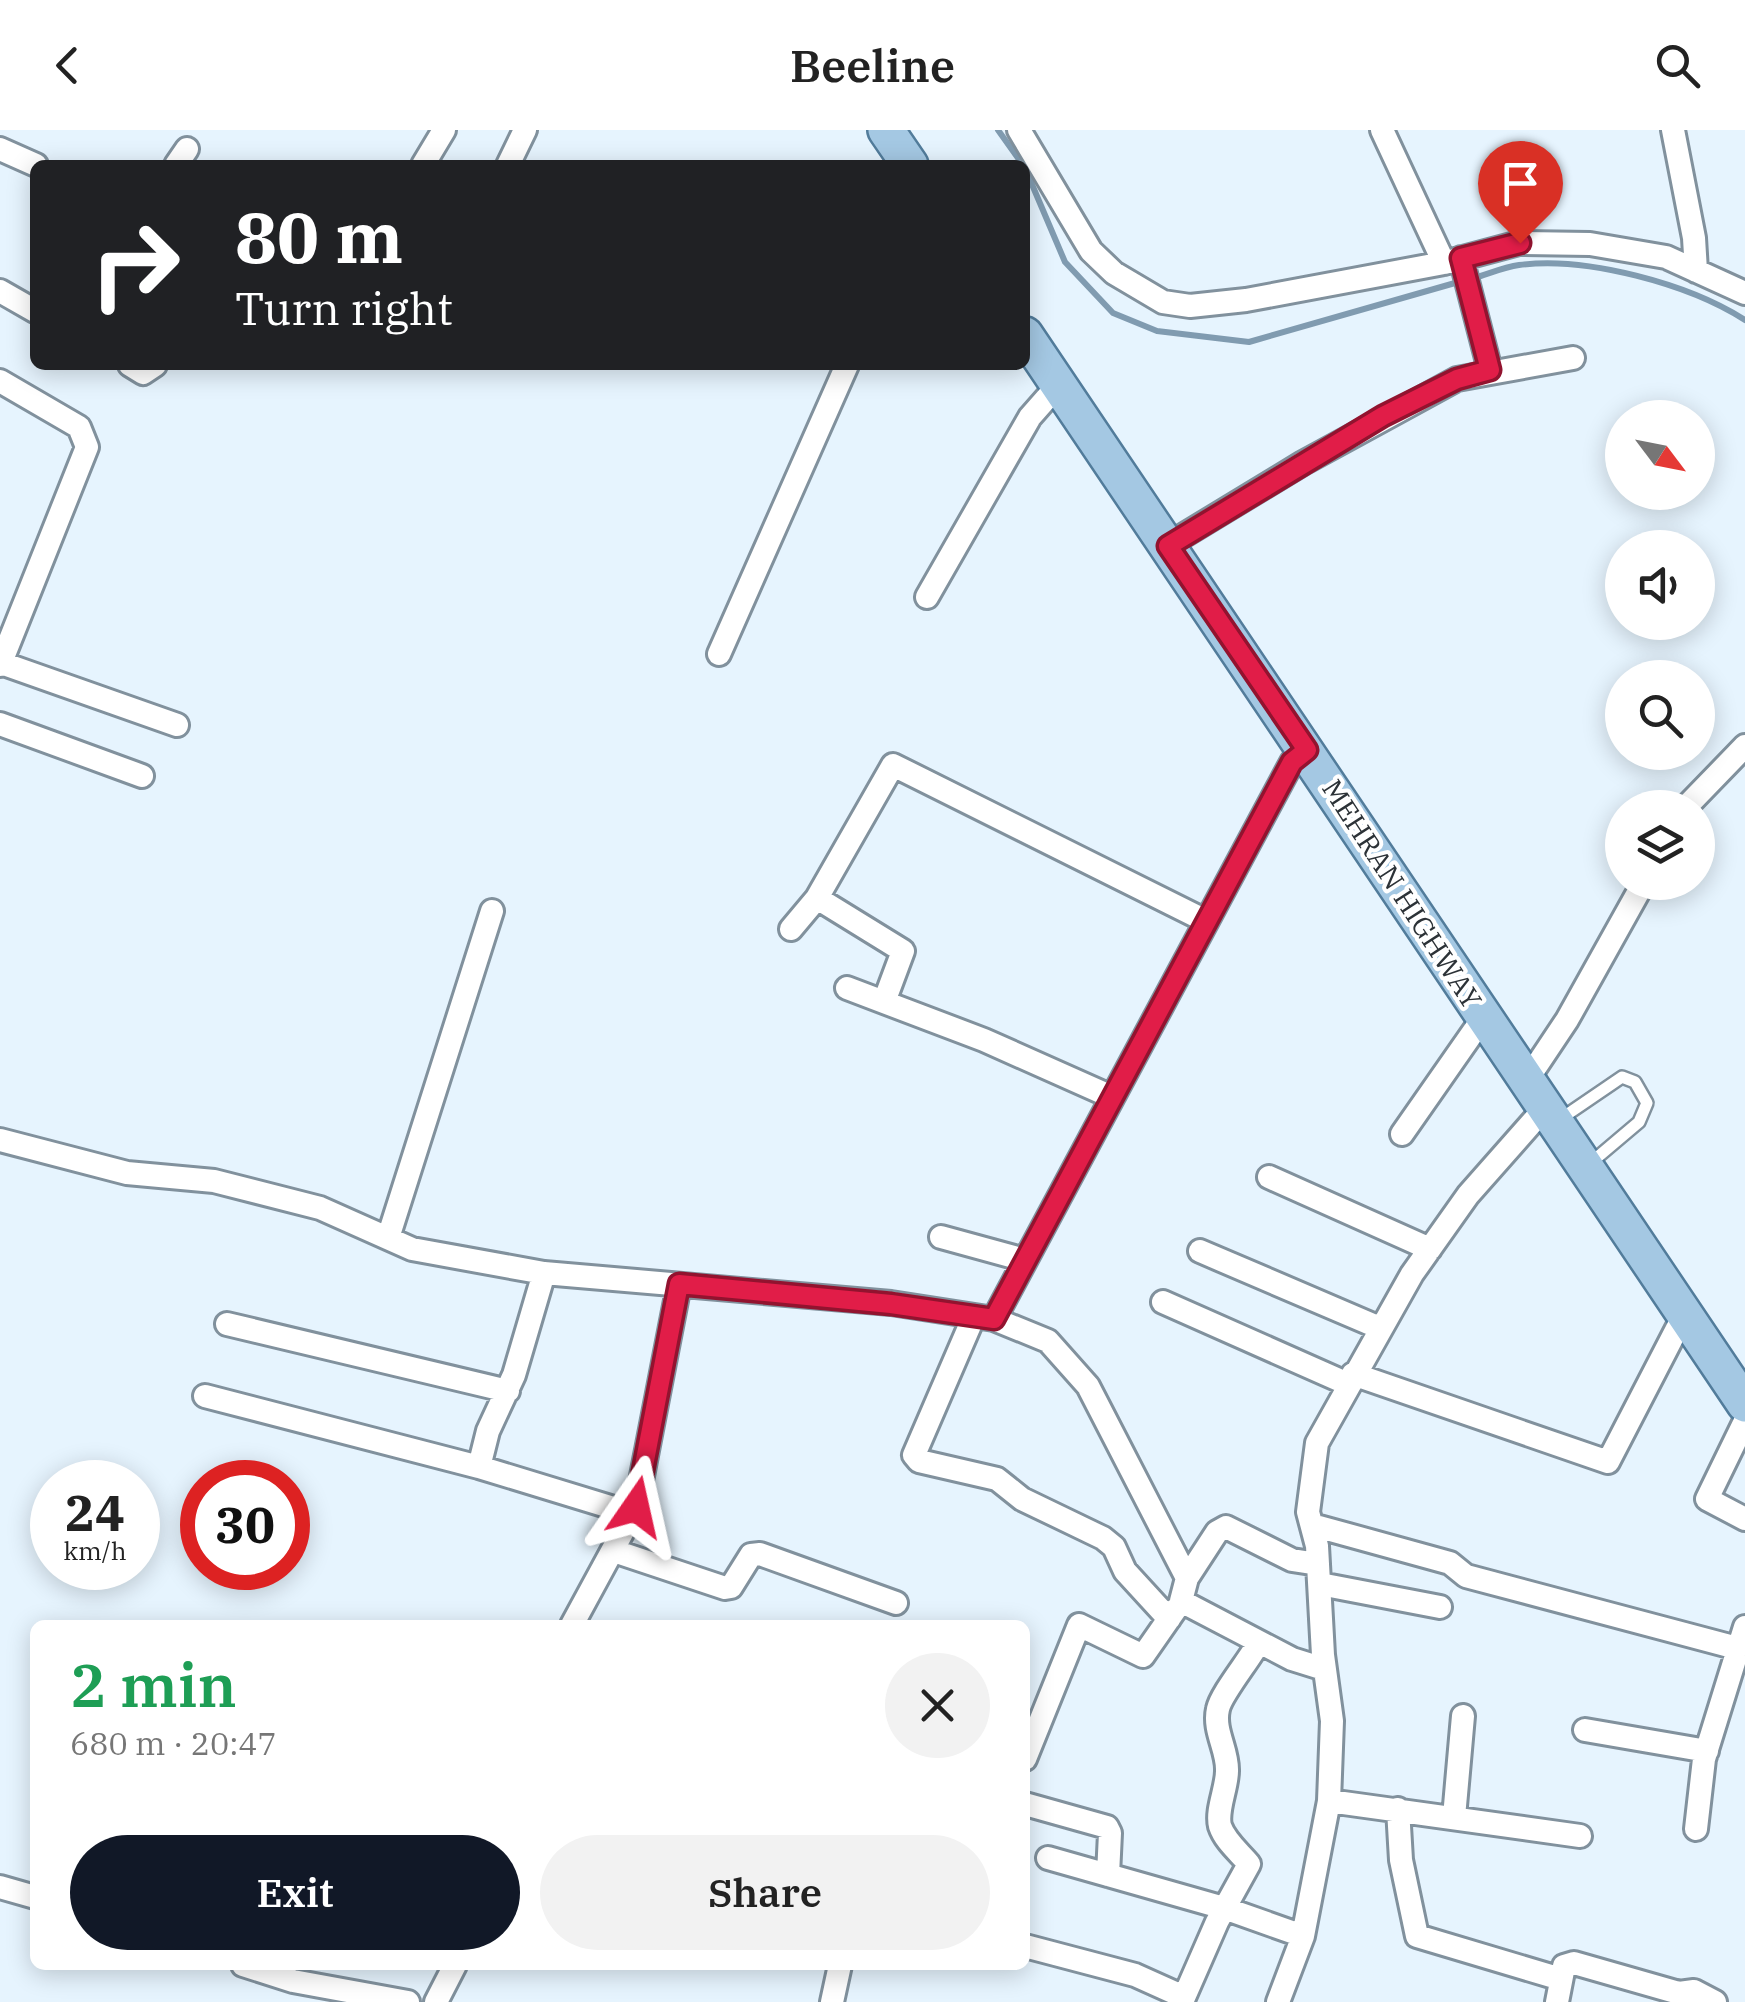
<!DOCTYPE html>
<meta charset="utf-8">
<style>
body{margin:0;font-family:"IBM Plex Serif",serif;background:#f2f2f2;color:#222;height:100vh;display:flex;flex-direction:column;font-size:38px;white-space:nowrap}
*{box-sizing:border-box;margin:0}
p{font-size:32px;color:#767676}
.icon{flex:none;width:55px;height:55px;fill:none;stroke:currentColor;stroke-width:2;stroke-linecap:round;stroke-linejoin:round}
.map{position:relative;flex:1;overflow:hidden}
.side{position:absolute;left:30px;top:1490px;width:1000px;height:350px;display:flex;flex-direction:column;background:#fff;border-radius:15px;box-shadow:0 5px 25px #0003}
.side>*{flex:none}
.guide{position:absolute;left:30px;top:30px;width:1000px;height:210px;border-radius:15px;box-shadow:0 5px 25px #0003;background:#202124;color:#fff;overflow:hidden}
.needle{width:65px;rotate:122deg}
.tools{position:absolute;left:1605px;top:270px;display:grid;gap:20px}
.tools a{display:grid;place-items:center;width:110px;height:110px;border-radius:50%;background:#fff;box-shadow:0 5px 25px #0003;font-size:50px}
.speed{position:absolute;left:30px;top:1330px;display:flex;gap:20px;font-size:50px;font-weight:700;text-align:center}
.speed>*{display:grid;place-content:center;width:130px;height:130px;border-radius:50%;background:#fff;box-shadow:0 5px 25px #0003;line-height:1}
.speed small{font-size:25px;font-weight:400}
.speed .limit{border:15px solid #d22;background:#fff;color:#111}
.pin{position:absolute;display:grid;place-items:center;width:85px;height:85px;color:#fff;margin:-102px -42px;border-radius:50% 50% 50% 0;rotate:-45deg;box-shadow:0 0 10px #0007}
.pin .icon{rotate:45deg}
.me{position:absolute;width:110px;margin:-55px;rotate:11deg;stroke-linejoin:round;filter:drop-shadow(0 0 8px #0008)}
.turn{display:flex;align-items:center;gap:35px;height:210px;padding:0 40px;font-size:45px}
.turn .icon{width:130px;height:130px;stroke-width:2.5}
.turn b{display:block;font-size:70px;line-height:85px}
.round{display:grid;place-items:center;flex:none;width:105px;height:105px;border-radius:52px;background:#f2f2f2}
.headline{display:flex;align-items:center;justify-content:space-between;height:170px;padding:0 40px}
h1{font-size:60px;font-weight:600;line-height:75px;color:#1e9e55}
.button{display:flex;gap:20px;margin-top:auto;padding:20px 40px}
.button a{flex:1;height:115px;border-radius:60px;background:#111827;color:#fff;font-size:40px;font-weight:600;line-height:115px;text-align:center}
.button a+a{background:#f2f2f2;color:#222}
header{display:flex;justify-content:space-between;align-items:center;height:130px;padding:0 40px;background:#fff;font-size:45px;font-weight:600}
.map>svg:first-child{display:block}
.lines{fill:none;stroke-linecap:round;stroke-linejoin:round}
.stream{stroke:#809bb0;stroke-width:6}
.lane-casing{stroke:#81919d;stroke-width:16}
.street-casing{stroke:#81919d;stroke-width:28}
.primary-casing{stroke:#527c9b;stroke-width:40}
.lane{stroke:#fff;stroke-width:11}
.street{stroke:#fff;stroke-width:22}
.primary{stroke:#a4c8e3;stroke-width:35}
.route-casing{stroke:#92132f;stroke-width:25}
.route{stroke:#e11d48;stroke-width:18}
.labels{text-anchor:middle;stroke-width:8;stroke-linejoin:round;paint-order:stroke}
.street-label{font-size:28px;fill:#2c3237;stroke:#fff}
</style>
<header><svg class="icon" aria-label="back" viewBox="0 0 24 24"><path d="M15 5l-7 7 7 7"/></svg>Beeline<svg class="icon" aria-label="search" viewBox="0 0 24 24"><circle cx="10" cy="10" r="6"/><path d="M15 15l6 6"/></svg></header>
<div class="map">
<svg width="1745" height="1872" viewBox="0 0 1745 1872">
<rect width="100%" height="100%" fill="#e6f4fe"/>
<g class="lines">
<path class="stream" d="M998,0L1023,35
M1025,38L1065,132L1113,183L1157,201L1249,212L1462,151
M1474,148C1488,144 1504,137 1519,135C1586,126 1689,154 1745,190"/>
<g class="lane-casing">
<path id="lane" d="M1556,992L1622,947L1635,952L1647,973L1639,992L1587,1036"/>
</g>
<g class="street-casing">
<path id="street" d="M1019,0L1091,121L1114,143L1163,172L1190,176L1246,170L1444,133L1519,113L1590,114L1666,127L1745,163
M1382,0L1444,133
M1673,0L1694,108L1696,141
M0,19L36,35
M176,35L187,19
M423,35L444,0
M508,35L525,0
M1461,128L1490,240
M0,161L35,181
M130,235L143,243L155,235
M0,251L79,297L87,317L0,535
M1168,415L1303,333L1457,249L1573,228
M927,467L1030,287L1059,254
M719,524L847,235
M1,533L177,595
M0,594L142,646
M1685,678L1745,616
M817,768L903,821L884,872
M791,799L817,768L893,635L1206,791
M847,858L984,910L1112,967
M1525,953L1567,890L1644,752
M1402,1004L1483,888
M0,1010L127,1043L214,1051L320,1078L412,1119L544,1143L891,1173L994,1189L1048,1211L1088,1256L1187,1448L1181,1471L1292,1529L1324,1539
M1269,1047L1430,1119
M941,1107L1025,1130
M388,1108L492,781
M1200,1121L1380,1198
M1163,1172L1348,1254
M974,1186L914,1325L919,1331L997,1349L1022,1369L1103,1408L1114,1417L1125,1441L1169,1489
M994,1189L1292,632L1307,620
M227,1194L508,1261
M1353,1244L1608,1332L1684,1185
M205,1266L479,1337L633,1384
M1745,1291L1707,1369L1745,1389
M479,1337L488,1301L514,1245L544,1143
M1312,1395L1450,1433L1466,1446L1737,1518
M614,1421L725,1458L731,1457L751,1425L760,1424L896,1473
M1187,1448L1217,1402L1226,1397L1292,1430L1318,1434
M1320,1454L1440,1477
M572,1495L636,1377L679,1155
M1585,1600L1707,1621
M1025,1629L1079,1495L1143,1526L1175,1480
M1329,1671L1580,1706
M1025,1674L1107,1697L1110,1703L1108,1745
M1398,1679L1401,1730L1417,1806L1561,1849
M1454,1687L1463,1586
M1696,1699L1704,1629L1745,1497
M1048,1728L1224,1778L1303,1806
M0,1757L35,1767
M1025,1816L1135,1845L1184,1867
M243,1835L293,1851L408,1872
M436,1872L455,1835
M832,1872L840,1835
M1182,1872L1217,1792L1249,1734C1239,1722 1225,1711 1220,1696C1216,1680 1227,1658 1227,1641C1228,1620 1213,1601 1218,1579C1221,1564 1250,1529 1259,1512
M1278,1872L1303,1806L1329,1671L1332,1591L1323,1525L1317,1416L1308,1382L1317,1313L1412,1144L1468,1065L1543,980
M1557,1872L1564,1836L1574,1833L1679,1863L1694,1861L1715,1872"/>
</g>
<g class="primary-casing">
<path id="primary" d="M886,0L910,35
M1025,205C1266,560 1502,919 1745,1274"/>
</g>
<use href="#lane" class="lane"/>
<use href="#street" class="street"/>
<use href="#primary" class="primary"/>
</g>
<g class="lines">
<g class="route-casing">
<path id="route" d="M636,1377L679,1154L891,1174L994,1189L1292,632L1307,620L1168,416L1383,286L1457,249L1490,240L1461,128L1520,113"/>
</g>
<use href="#route" class="route"/>
</g>
<g class="labels">
<g class="street-label">
<text transform="translate(1402 764) rotate(57)" y="10">MEHRAN HIGHWAY</text>
</g>
</g>
</svg>
<div class="tools">
<a><svg class="needle" viewBox="-14 -14 28 28"><path d="M0-13l5 13h-10z" fill="#e53935"/><path d="M0 13l5-13h-10z" fill="#767676"/></svg></a>
<a><svg class="icon" aria-label="sound" viewBox="0 0 24 24"><path d="M4 9h4l5-4v14l-5-4H4zM17 9q2 3 0 6"/></svg></a>
<a><svg class="icon" aria-label="search" viewBox="0 0 24 24"><circle cx="10" cy="10" r="6"/><path d="M15 15l6 6"/></svg></a>
<a><svg class="icon" aria-label="layers" viewBox="0 0 24 24"><path d="M12 4l9 5-9 5-9-5zM3 14l9 5 9-5"/></svg></a>
</div>
<div class="speed"><div>24<small>km/h</small></div><div class="limit">30</div></div>
<div class="pin" style="left:1520px;top:113px;background:#d93025"><svg class="icon" aria-label="arrive" viewBox="0 0 24 24"><path d="M6 21V4h12l-3 4 3 4H6"/></svg></div>
<svg class="me" style="left:636px;top:1377px" viewBox="-20 -20 40 40"><path d="M0-17L14 15 0 8-14 15z" fill="#e11d48" stroke="#fff" stroke-width="4"/></svg>
<div class="guide">
<div class="turn"><svg class="icon" aria-label="right" viewBox="0 0 24 24"><path d="M7 20v-9h11M14 6l5 5-5 5"/></svg><div><b>80 m</b>Turn right</div></div>
</div>
<section class="side">
<div class="headline"><div><h1>2 min</h1><p>680 m · 20:47</p></div><a class="round"><svg class="icon" aria-label="close" viewBox="0 0 24 24"><path d="M6 6l12 12M18 6L6 18"/></svg></a></div>
<div class="button"><a>Exit</a><a>Share</a></div>
</section>
</div>
